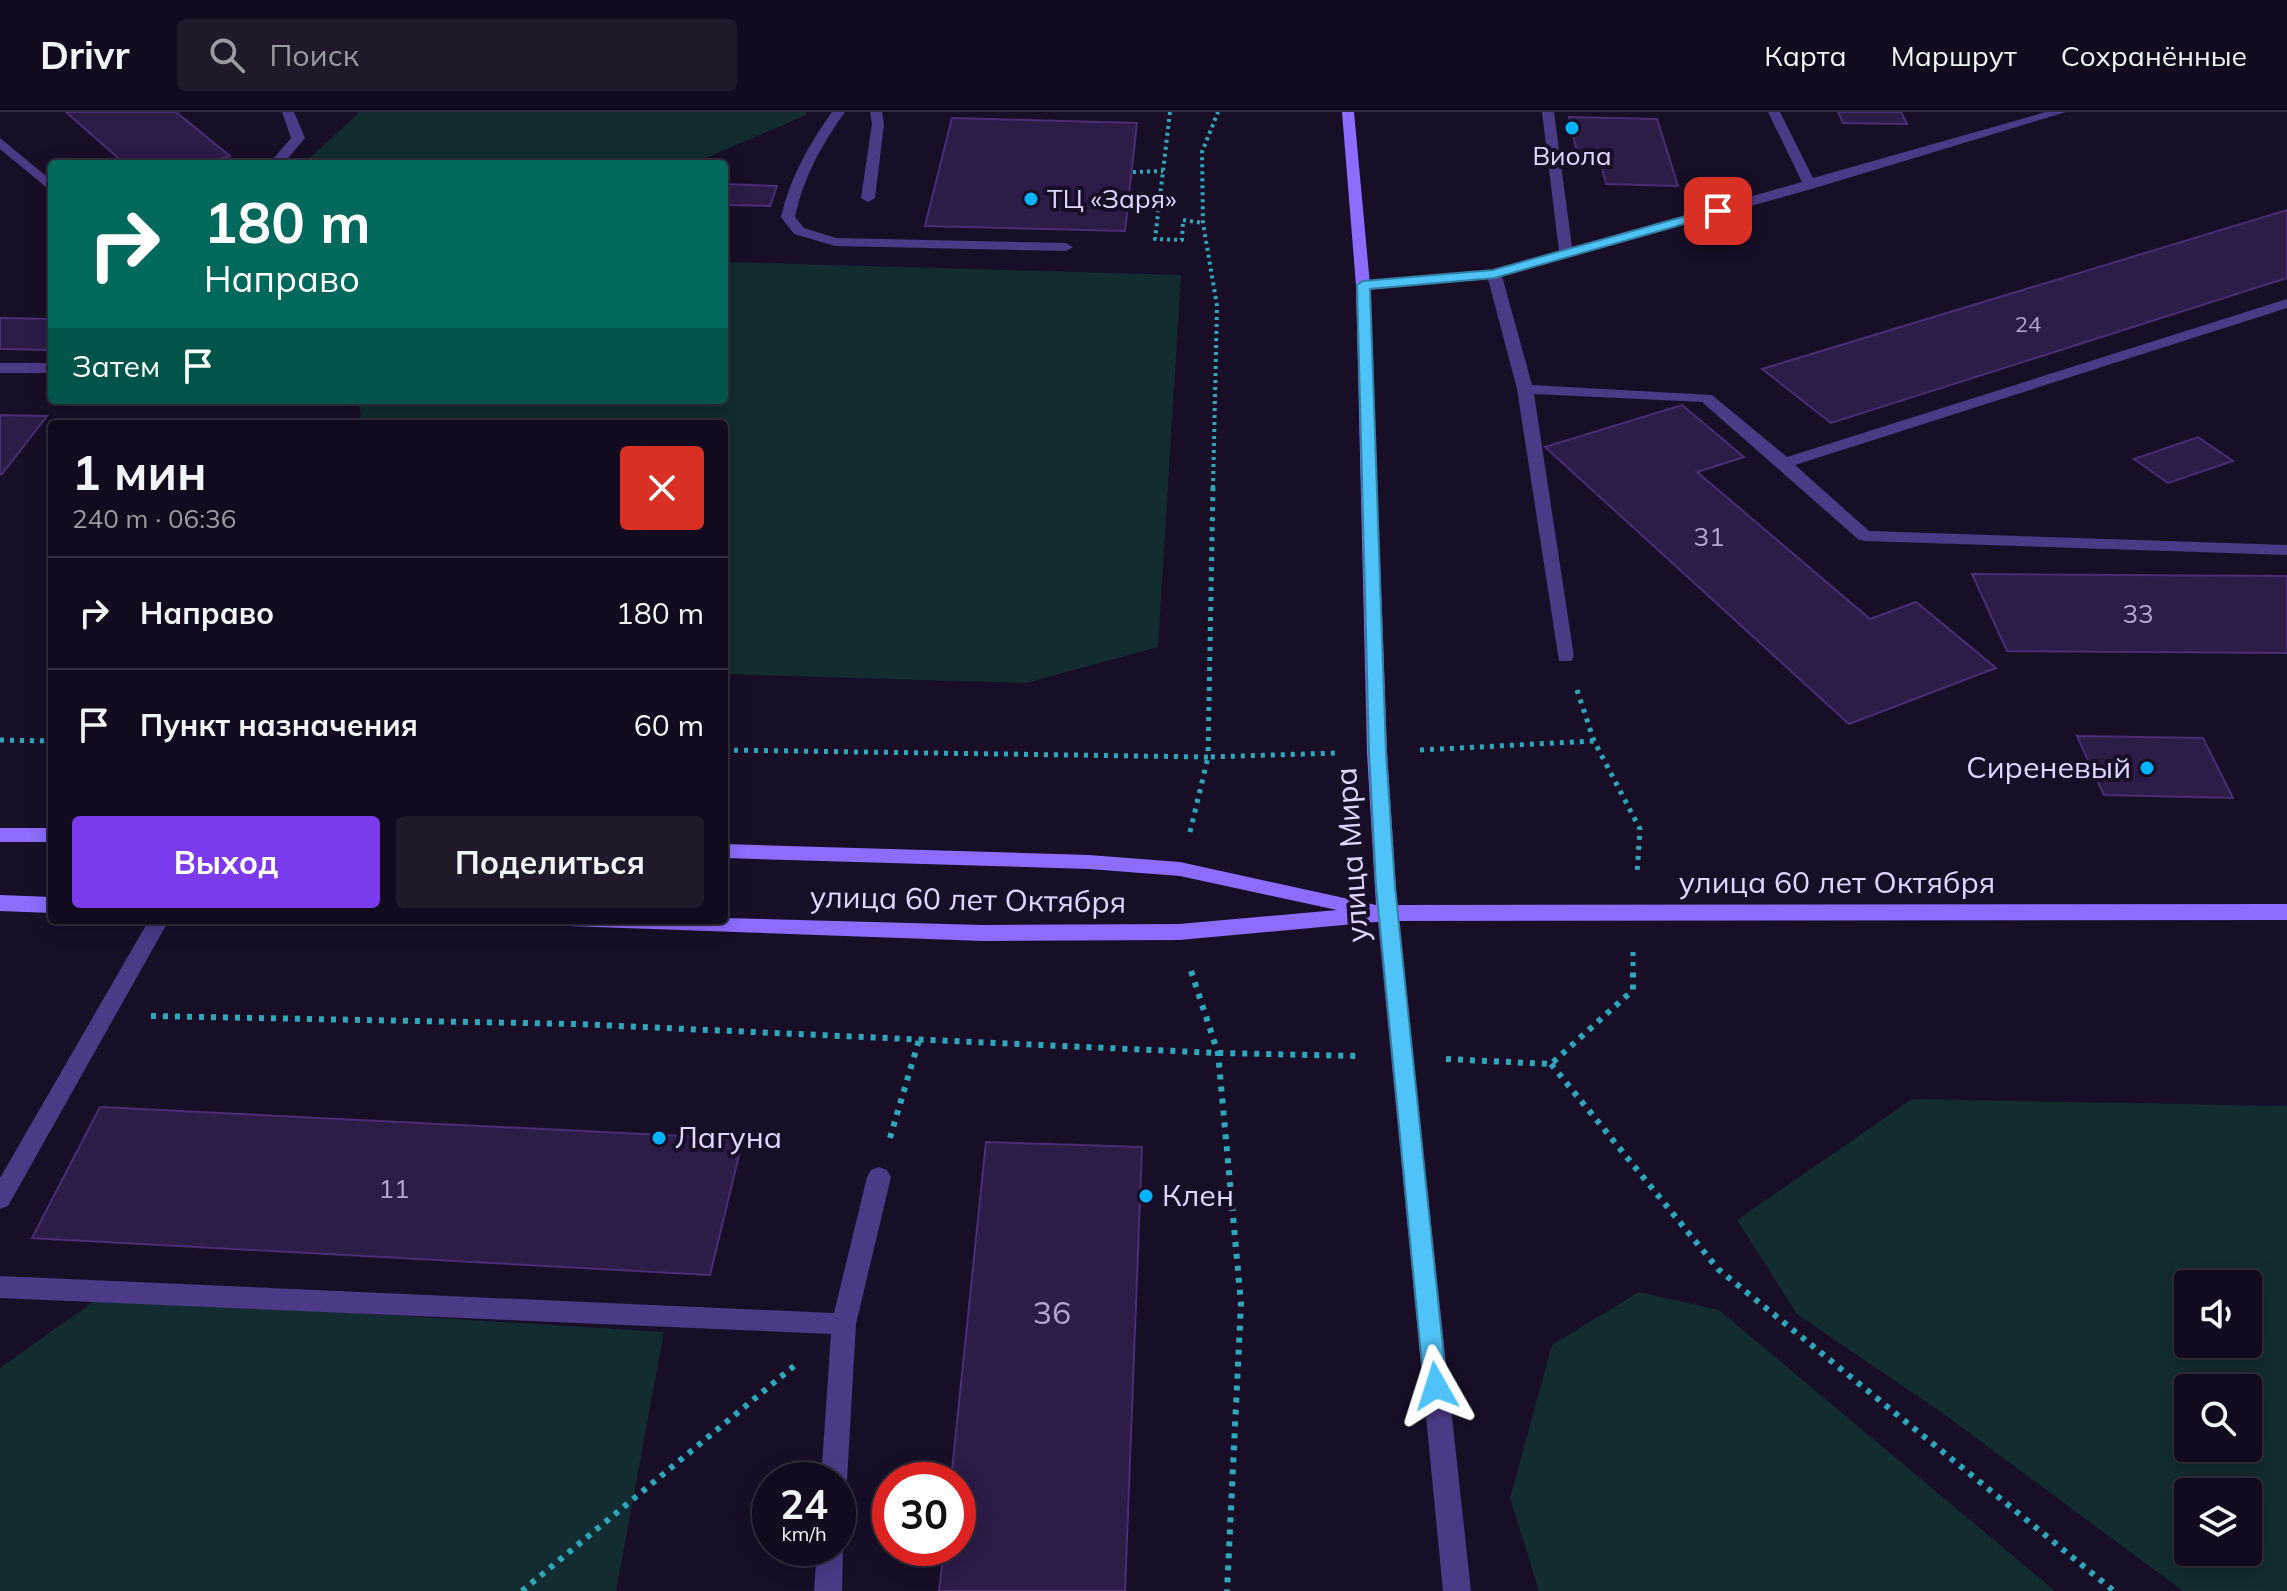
<!DOCTYPE html>
<html lang="ru">
<meta charset="utf-8">
<style>
body{margin:0;font-family:Mulish,sans-serif;background:#1f192a;color:#f1f3f6;height:100vh;display:flex;flex-direction:column;font-size:30px;white-space:nowrap}
*{box-sizing:border-box;margin:0}
p{font-size:26px;color:#9c9ba4}
.icon{flex:none;width:44px;height:44px;fill:none;stroke:currentColor;stroke-width:2;stroke-linecap:round;stroke-linejoin:round}
.map{position:relative;flex:1;overflow:hidden}
.panel{position:absolute;left:48px;top:308px;width:680px;height:504px;display:flex;flex-direction:column;background:#120b1d;border-radius:8px;box-shadow:0 4px 20px #0003,0 0 0 2px #312b3b}
.panel>*{flex:none}
.top-card{position:absolute;left:48px;top:48px;width:680px;height:244px;border-radius:8px;box-shadow:0 4px 20px #0003,0 0 0 2px #312b3b;background:#00695c;color:#fff;overflow:hidden}
.controls{position:absolute;left:2174px;top:1158px;display:grid;gap:16px}
.controls a{display:grid;place-items:center;width:88px;height:88px;border-radius:8px;background:#120b1d;box-shadow:0 4px 20px #0003,0 0 0 2px #312b3b;font-size:40px}
.speed{position:absolute;left:752px;top:1350px;display:flex;gap:16px;font-size:40px;font-weight:700;text-align:center}
.speed>*{display:grid;place-content:center;width:104px;height:104px;border-radius:50%;background:#120b1d;box-shadow:0 4px 20px #0003,0 0 0 2px #312b3b;line-height:1}
.speed small{font-size:20px;font-weight:400}
.speed .limit{border:12px solid #d22;background:#fff;color:#111}
.pin{position:absolute;display:grid;place-items:center;width:68px;height:68px;color:#fff;margin:-34px;border-radius:16px;box-shadow:0 4px 12px #0006}
.me{position:absolute;width:88px;margin:-44px;rotate:354deg;stroke-linejoin:round;filter:drop-shadow(0 0 6px #0008)}
.turn{display:flex;align-items:center;gap:28px;height:168px;padding:0 24px;font-size:36px}
.turn .icon{width:104px;height:104px;stroke-width:2.5}
.turn b{display:block;font-size:56px;line-height:68px}
.then{display:flex;align-items:center;height:76px;padding:0 24px;background:#0003;gap:16px;font-size:30px}
.round{display:grid;place-items:center;flex:none;width:84px;height:84px;border-radius:8px;background:#1f192a}
.head{display:flex;align-items:center;justify-content:space-between;height:136px;padding:0 24px}
h1{font-size:48px;font-weight:700;line-height:60px}
.action{display:flex;gap:16px;margin-top:auto;padding:16px 24px}
.action a{flex:1;height:92px;border-radius:8px;background:#7c3aed;color:#fff;font-size:32px;font-weight:700;line-height:92px;text-align:center}
.action a+a{background:#1f192a;color:#f1f3f6}
ul{padding:0;list-style:none}
li{display:flex;align-items:center;gap:24px;height:112px;padding:0 24px;border-top:2px solid #312b3b}
li div{flex:1}
li b{display:block;font-size:30px}
li em{font-style:normal}
header{display:flex;align-items:center;gap:48px;box-sizing:border-box;height:112px;padding:0 40px;background:#120b1d;border-bottom:2px solid #312b3b}
header strong{font-size:38px}
nav{display:flex;gap:44px;margin-inline-start:auto;font-size:28px}
.search{width:560px;height:72px;background:#1f192a;display:flex;align-items:center;gap:20px;box-sizing:border-box;padding:0 28px;border-radius:8px;color:#9c9ba4;font-size:30px}
.map>svg:first-child{display:block}
.green{fill:#122c31;fill-rule:evenodd}
.building{fill:#2d1b48;stroke:#492d75;stroke-width:2}
.lines{fill:none;stroke-linecap:round;stroke-linejoin:round}
.path-far2{stroke:#2ea7ba;stroke-width:4;stroke-dasharray:3 4;stroke-linecap:butt}
.path-far1{stroke:#2ea7ba;stroke-width:5;stroke-dasharray:4 6;stroke-linecap:butt}
.path{stroke:#2ea7ba;stroke-width:6;stroke-dasharray:5 7;stroke-linecap:butt}
.lane{fill:#4c3a87;fill-rule:evenodd}
.street{fill:#4c3a87;fill-rule:evenodd}
.secondary{fill:#8d6cff;fill-rule:evenodd}
.route{fill:#4fc3f7;stroke:#337fa1;stroke-width:2}
.poi-dot{fill:#01b4ff;stroke:#180f27;stroke-width:3}
.labels{text-anchor:middle;stroke-width:8;stroke-linejoin:round;paint-order:stroke}
.far-number-label{font-size:22px;fill:#b5a6d1}
.far-poi-label{font-size:26px;fill:#e2d5ff;stroke:#180f27}
.number-label{font-size:26px;fill:#b5a6d1}
.poi-label{font-size:30px;fill:#e2d5ff;stroke:#180f27;text-anchor:start}
.street-label{font-size:30px;fill:#e2d5ff;stroke:#180f27}
.near-number-label{font-size:32px;fill:#b5a6d1}
</style>
<header>
<strong>Drivr</strong>
<div class="search"><svg class="icon" aria-label="search" viewBox="0 0 24 24"><circle cx="10" cy="10" r="6"/><path d="M15 15l6 6"/></svg>Поиск</div>
<nav><a>Карта</a><a>Маршрут</a><a>Сохранённые</a></nav>
</header>
<div class="map">
<svg width="2287" height="1479" viewBox="0 0 2287 1479">
<rect width="100%" height="100%" fill="#180f27"/>
<path class="green" d="M360,0H806V3L692,52H303Z
M724,150L1181,163L1158,535L1026,571L724,562V312H355L361,303L358,288H724Z
M1912,987L2287,994V1479H2183L1945,1303L1797,1202L1737,1108ZM2188,1172H2248V1232H2188ZM2188,1276H2248V1336H2188ZM2188,1380H2248V1440H2188Z
M1639,1180L1719,1198L2055,1479H1539L1510,1386L1552,1233Z
M100,1185L664,1220L616,1479H0V1256Z"/>
<path class="building" d="M66,0H176L230,44L204,52H125Z
M1838,0H1901L1907,12L1843,11Z
M1569,5L1657,7L1678,74L1606,72L1598,41L1577,40Z
M952,6L1137,11L1125,119L925,114Z
M724,72L777,74L770,94L724,93Z
M2287,98V166L1831,311L1762,257Z
M0,206L52,207V238L0,237Z
M1682,293L1744,345L1697,360L1870,507L1916,490L1996,556L1849,612L1545,335Z
M0,303L47,304L2,362H0Z
M2198,325L2233,349L2168,371L2134,347Z
M1972,462L2287,464V541L2007,539Z
M2077,624L2203,626L2233,686L2104,683Z
M100,995L743,1027L710,1163L32,1126Z
M986,1030L1142,1035L1125,1479H939L944,1436H958V1368H951Z"/>
<g class="lines">
<path class="path-far2" d="M1170,0L1155,127L1182,128L1183,108L1203,111
M1133,60L1163,59
M1213,376L1217,194L1203,111L1202,40L1218,0"/>
<path class="path-far1" d="M1577,578L1594,629L1640,717L1637,762
M0,628L52,629
M724,638L1208,645L1213,374
M1420,638L1594,629
M1190,720L1208,645L1338,641
M1633,840V859"/>
<path class="path" d="M1191,859L1218,941L1241,1191L1227,1479
M151,904L576,912L1218,941L1360,944
M1446,947L1551,952L1633,878V857
M1551,952L1718,1157L2114,1479
M890,1026L919,928
M522,1479L794,1254"/>
<path class="lane" d="M282,0H294L305,26L283,52H269L291,26Z
M832,0H845C821,34 804,64 795,105L804,116L836,126L1066,131L1073,135L1066,139L835,134L794,122L781,105C791,64 808,34 832,0Z
M870,0H882L884,12L875,86L868,90L861,86L872,12Z
M1542,0H1554L1572,135L1802,70L1768,0H1780L1813,66L2046,0H2066L1815,76L1502,164L1532,273L1712,283L1787,345L2287,187V196L1795,353L1869,419L2287,433V443L1865,429L1859,428L1702,290L1534,282L1574,545L1571,549H1559L1517,277L1488,167L1363,177L1356,173L1363,169L1493,158L1559,139Z
M0,26L52,69V80L0,37Z
M0,251H52V261H0Z
M149,808H169L8,1094L0,1097V1066Z
M879,1055L887,1058L891,1065L856,1212L847,1368L843,1377L838,1379V1368H821L831,1222L0,1186V1164L834,1201L867,1065L871,1058Z
M838,1426L843,1436L842,1479H814L817,1436H838Z"/>
<path class="street" d="M1387,793L1394,796L1397,801L1471,1479H1443L1377,801L1380,796Z"/>
<path class="secondary" d="M1342,0H1354L1370,173L1387,640L1397,793L2287,792V808L1387,809L1179,828L983,829L540,813L537,808H724V806L983,813L1179,812L1337,798L1180,764L1089,757L724,746V732L1089,743L1180,750L1376,793L1367,640L1356,173Z
M0,716H52V730H0Z
M0,783L52,785V801L0,799Z"/>
</g>
<path class="route" d="M1718,95L1724,99L1723,101L1494,166L1370,177L1386,640L1395,774L1447,1274L1444,1282L1436,1285L1428,1282L1424,1274L1376,774L1369,640L1357,173L1363,169L1493,158Z"/>
<g class="poi-dot">
<circle cx="1572" cy="16" r="8"/>
<circle cx="1031" cy="87" r="8"/>
<circle cx="2147" cy="656" r="8"/>
<circle cx="659" cy="1026" r="8"/>
<circle cx="1146" cy="1084" r="8"/>
</g>
<g class="labels">
<g class="far-number-label">
<text x="2028" y="220">24</text>
</g>
<g class="far-poi-label">
<text x="1572" y="53">Виола</text>
<text x="1047" y="96" text-anchor="start">ТЦ «Заря»</text>
</g>
<g class="number-label">
<text x="1709" y="434">31</text>
<text x="2138" y="511">33</text>
<text x="394" y="1086">11</text>
</g>
<g class="poi-label">
<text x="2131" y="666" text-anchor="end">Сиреневый</text>
<text x="675" y="1036">Лагуна</text>
<text x="1162" y="1094">Клен</text>
</g>
<g class="street-label">
<text transform="translate(1352 743) rotate(-94)" y="10">улица Мира</text>
<text x="1837" y="781">улица 60 лет Октября</text>
<text transform="translate(968 788) rotate(1)" y="10">улица 60 лет Октября</text>
</g>
<g class="near-number-label">
<text x="1052" y="1212">36</text>
</g>
</g>
</svg>
<div class="controls">
<a><svg class="icon" aria-label="sound" viewBox="0 0 24 24"><path d="M4 9h4l5-4v14l-5-4H4zM17 9q2 3 0 6"/></svg></a>
<a><svg class="icon" aria-label="search" viewBox="0 0 24 24"><circle cx="10" cy="10" r="6"/><path d="M15 15l6 6"/></svg></a>
<a><svg class="icon" aria-label="layers" viewBox="0 0 24 24"><path d="M12 4l9 5-9 5-9-5zM3 14l9 5 9-5"/></svg></a>
</div>
<div class="speed"><div>24<small>km/h</small></div><div class="limit">30</div></div>
<div class="pin" style="left:1718px;top:99px;background:#d93025"><svg class="icon" aria-label="arrive" viewBox="0 0 24 24"><path d="M6 21V4h12l-3 4 3 4H6"/></svg></div>
<svg class="me" style="left:1436px;top:1274px" viewBox="-20 -20 40 40"><path d="M0-17L14 15 0 8-14 15z" fill="#4fc3f7" stroke="#fff" stroke-width="4"/></svg>
<div class="top-card">
<div class="turn"><svg class="icon" aria-label="right" viewBox="0 0 24 24"><path d="M7 20v-9h11M14 6l5 5-5 5"/></svg><div><b>180 m</b>Направо</div></div>
<div class="then">Затем<svg class="icon" aria-label="arrive" viewBox="0 0 24 24"><path d="M6 21V4h12l-3 4 3 4H6"/></svg></div>
</div>
<section class="panel">
<div class="head"><div><h1>1 мин</h1><p>240 m · 06:36</p></div><a class="round" style="background:#d93025;color:#fff"><svg class="icon" aria-label="close" viewBox="0 0 24 24"><path d="M6 6l12 12M18 6L6 18"/></svg></a></div>
<ul>
<li><svg class="icon" aria-label="right" viewBox="0 0 24 24"><path d="M7 20v-9h11M14 6l5 5-5 5"/></svg><div><b>Направо</b></div><em>180 m</em></li>
<li><svg class="icon" aria-label="arrive" viewBox="0 0 24 24"><path d="M6 21V4h12l-3 4 3 4H6"/></svg><div><b>Пункт назначения</b></div><em>60 m</em></li>
</ul>
<div class="action"><a>Выход</a><a>Поделиться</a></div>
</section>
</div>
